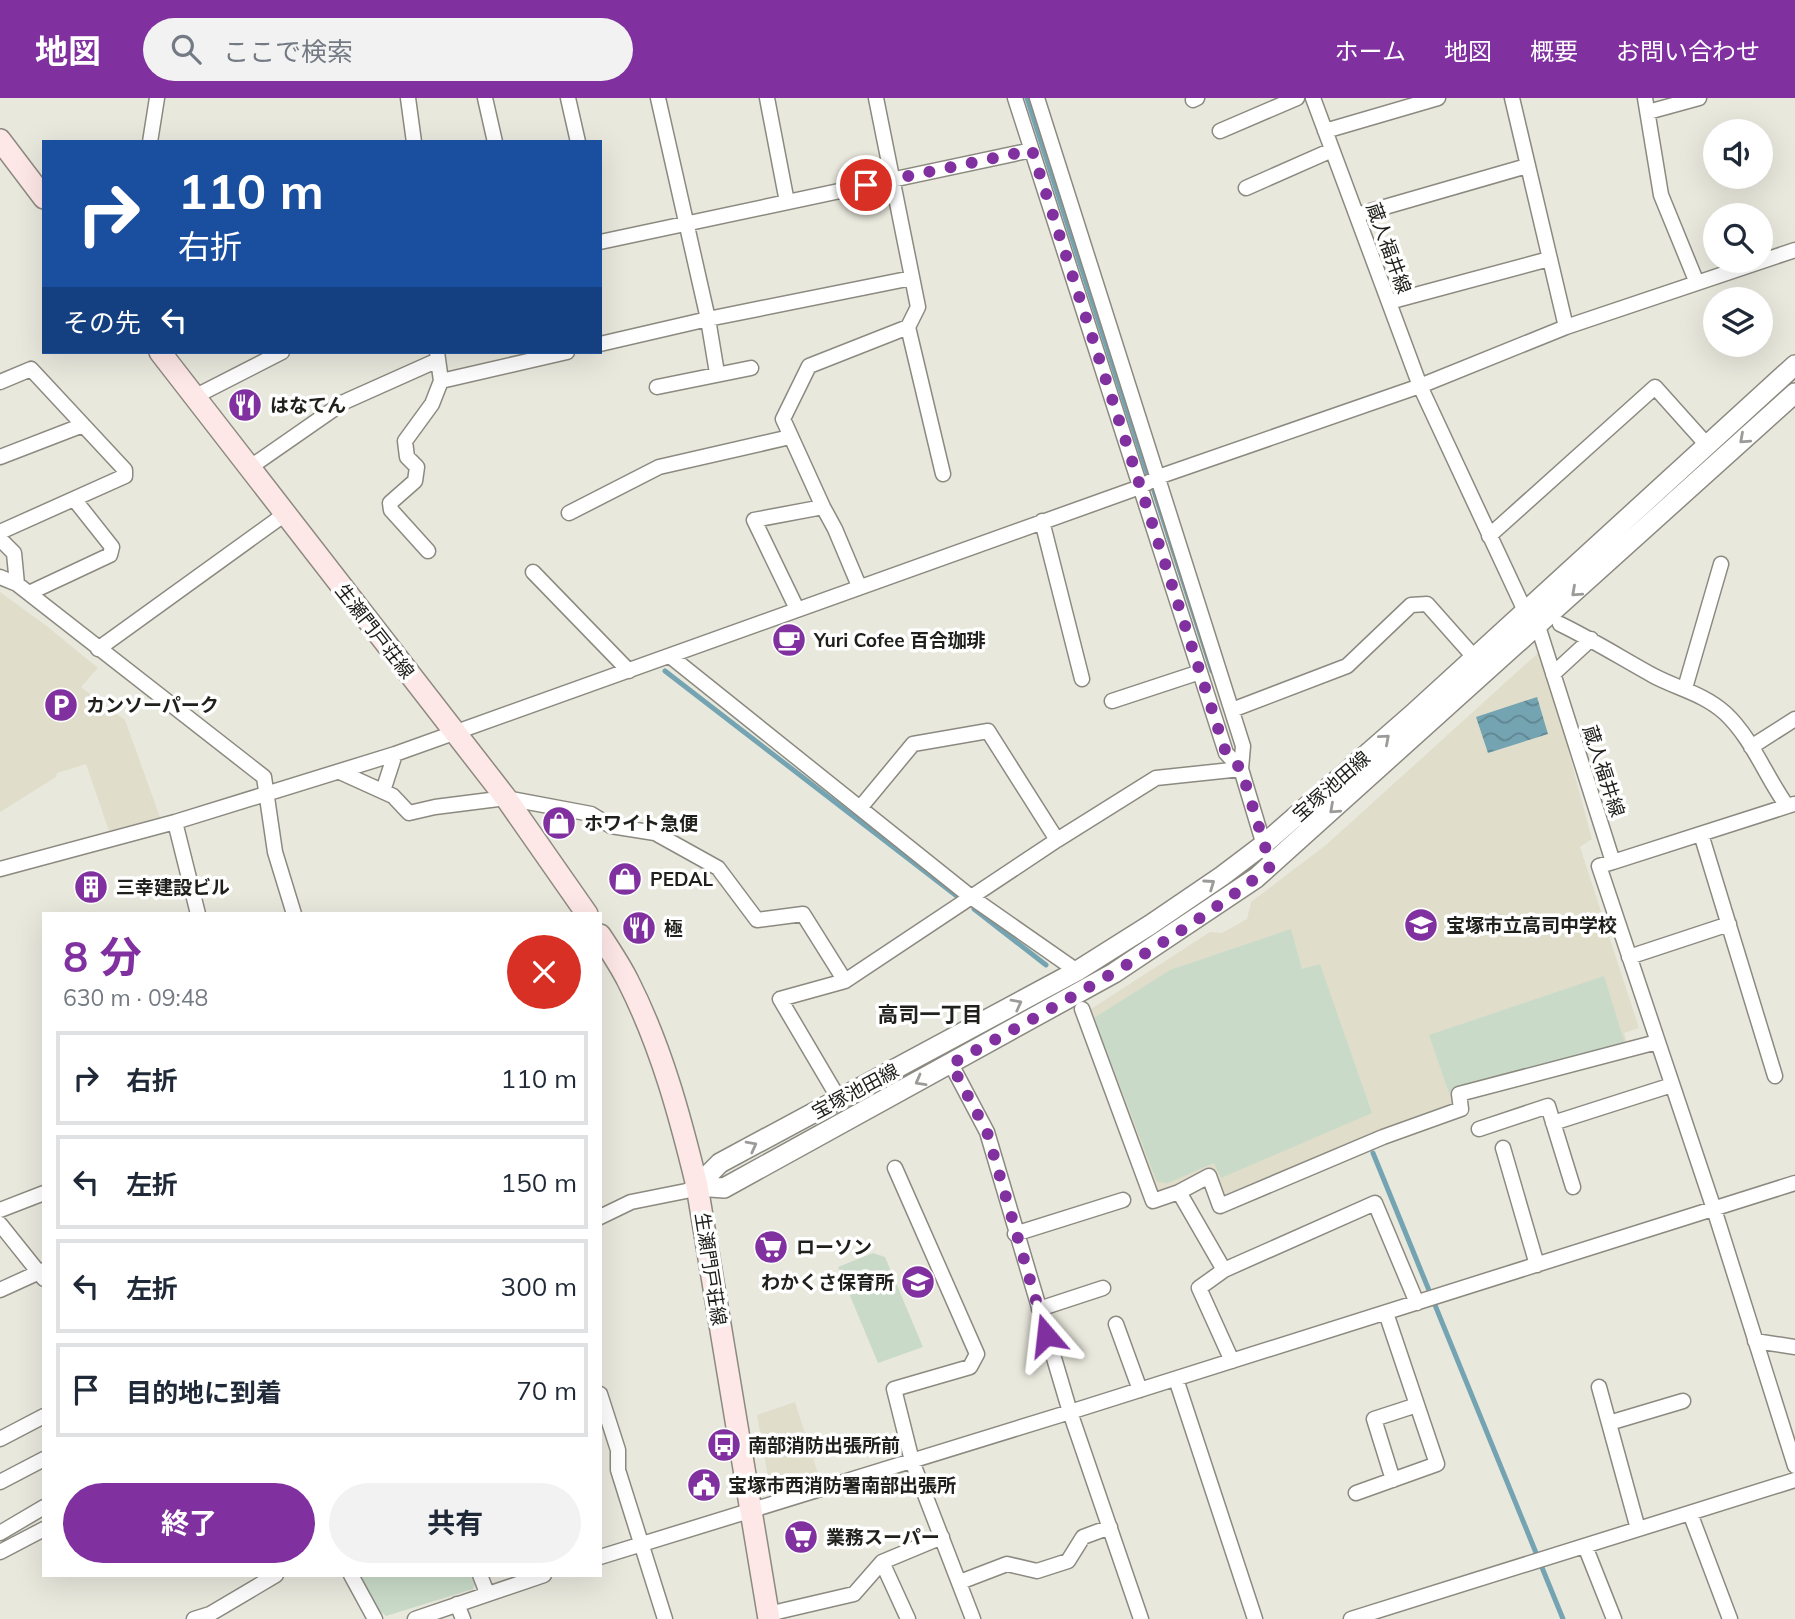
<!DOCTYPE html>
<html lang="ja">
<meta charset="utf-8">
<style>
body{margin:0;font-family:Mulish,"Noto Sans JP",sans-serif;background:#f2f2f3;color:#1f2937;height:100vh;display:flex;flex-direction:column;font-size:26px;white-space:nowrap}
*{box-sizing:border-box;margin:0}
p{font-size:23px;color:#747a83}
.icon{flex:none;width:38px;height:38px;fill:none;stroke:currentColor;stroke-width:2;stroke-linecap:round;stroke-linejoin:round}
.map{position:relative;flex:1;overflow:hidden}
.sheet{position:absolute;left:42px;top:814px;width:560px;height:665px;display:flex;flex-direction:column;background:#fff;border-radius:0px;box-shadow:0 7px 28px #0002}
.sheet>*{flex:none}
.guide{position:absolute;left:42px;top:42px;width:560px;height:214px;border-radius:0px;box-shadow:0 7px 28px #0002;background:#1a4fa0;color:#fff;overflow:hidden}
.controls{position:absolute;left:1703px;top:21px;display:grid;gap:14px}
.controls a{display:grid;place-items:center;width:70px;height:70px;border-radius:50%;background:#fff;box-shadow:0 7px 28px #0002;font-size:35px}
.pin{position:absolute;display:grid;place-items:center;width:60px;height:60px;color:#fff;margin:-30px;border:4px solid #fff;border-radius:50%;box-shadow:0 2px 7px #0007}
.me{position:absolute;width:77px;margin:-38px;rotate:343deg;stroke-linejoin:round;filter:drop-shadow(0 0 5px #0008)}
.turn{display:flex;align-items:center;gap:24px;height:147px;padding:0 21px;font-size:32px}
.turn .icon{width:91px;height:91px;stroke-width:2.5}
.turn b{display:block;font-size:49px;line-height:60px}
.then{display:flex;align-items:center;height:66px;padding:0 21px;background:#0003;gap:14px;font-size:26px}
.round{display:grid;place-items:center;flex:none;width:74px;height:74px;border-radius:37px;background:#f2f2f3}
.overview{display:flex;align-items:center;justify-content:space-between;height:119px;padding:0 21px}
h1{font-size:42px;font-weight:700;line-height:52px;color:#8130a0}
.action{display:flex;gap:14px;margin-top:auto;padding:14px 21px}
.action a{flex:1;height:80px;border-radius:42px;background:#8130a0;color:#fff;font-size:28px;font-weight:700;line-height:80px;text-align:center}
.action a+a{background:#f2f2f3;color:#1f2937}
ul{padding:0;list-style:none}
li{display:flex;align-items:center;gap:21px;height:94px;margin:0 14px 10px;padding:0 7px;border:4px solid #e0e1e3;border-radius:0px}
li div{flex:1}
li b{display:block;font-size:26px}
li em{font-style:normal}
header{display:flex;align-items:center;gap:42px;box-sizing:border-box;height:98px;padding:0 35px;background:#8130a0;color:#fff}
header strong{font-size:33px}
nav{display:flex;gap:38px;margin-inline-start:auto;font-size:24px}
.search{width:490px;height:63px;background:#f2f2f3;display:flex;align-items:center;gap:18px;box-sizing:border-box;padding:0 24px;border-radius:38px;color:#747a83;font-size:26px}
.map>svg:first-child{display:block}
.built{fill:#e0ddcb}
.park{fill:#c9dbc8}
.water{fill:url(#water-waves)}
.lines{fill:none;stroke-linecap:round;stroke-linejoin:round}
.stream{stroke:#74a4b2;stroke-width:5}
.minor-casing{stroke:#8c8a80;stroke-width:17}
.tertiary-casing{stroke:#8c8a80;stroke-width:22}
.secondary-casing{stroke:#8c8a80;stroke-width:24}
.minor{stroke:#fff;stroke-width:14}
.tertiary{stroke:#fff;stroke-width:19}
.secondary{stroke:#fee8e7;stroke-width:21}
.oneway{stroke:#9b9b99}
.route{stroke:#8130a0;stroke-width:12;stroke-dasharray:0 21.6}
.labels{text-anchor:middle;stroke-width:7;stroke-linejoin:round;paint-order:stroke}
.street-label{font-size:19px;fill:#20201c;stroke:#fff}
.poi-label{font-size:19px;font-weight:bold;fill:#20201c;stroke:#fff;text-anchor:start}
.neighbourhood-label{font-size:21px;font-weight:bold;fill:#20201c;stroke:#fff}
</style>
<header>
<strong>地図</strong>
<div class="search"><svg class="icon" aria-label="search" viewBox="0 0 24 24"><circle cx="10" cy="10" r="6"/><path d="M15 15l6 6"/></svg>ここで検索</div>
<nav><a>ホーム</a><a>地図</a><a>概要</a><a>お問い合わせ</a></nav>
</header>
<div class="map">
<svg width="1795" height="1521" viewBox="0 0 1795 1521">
<defs>
<pattern id="water-waves" width="16" height="10" patternUnits="userSpaceOnUse" patternTransform="scale(1.75)"><rect width="16" height="10" fill="#74a4b2"/><path d="M0 5q4-4 8 0t8 0" fill="none" stroke="#5f8590"/></pattern>
</defs>
<rect width="100%" height="100%" fill="#e9e8dd"/>
<path class="built" d="M0,494L48,529L98,570L81,589L125,622L160,719L109,733L86,666L57,675L56,679L0,714Z
M1538,555L1544,562L1592,741L1580,749L1639,930L1624,935L1628,948L1457,994L1456,1006L1223,1101L1211,1073L1162,1094L1155,1092L1088,913L1210,834L1222,835L1247,821L1251,804L1326,747Z
M795,1304L821,1385L772,1401L757,1317Z"/>
<path class="park" d="M1291,831L1302,871L1320,866L1372,1015L1221,1080L1214,1065L1168,1085L1157,1084L1094,920L1170,872Z
M1604,878L1625,946L1449,995L1429,937Z
M873,1155L885,1159L923,1249L878,1265L838,1169Z
M360,1477H471L475,1486L473,1491L386,1518L378,1512Z"/>
<path class="water" d="M1537,599L1548,636L1488,655L1476,619Z"/>
<g class="lines">
<path class="stream" d="M1027,0L1147,374
M1154,393L1212,573
M665,573L958,799
M974,811L1046,867
M1373,1055L1563,1521"/>
<g class="minor-casing">
<path id="minor" d="M408,0L414,44
M485,0L495,44
M568,0L578,44
M658,0L708,221L717,275
M767,0L787,104
M1015,0L1226,655L1241,671
M1037,0L1243,648L1241,671L1266,754
M1313,0L1420,288L1525,513L1538,528L1613,764L1599,768L1714,1111L1795,1368
M1512,0L1566,229
M1645,0L1661,97L1697,185
M1193,2L1197,0
M1648,14L1699,0
M1220,33L1297,0
M1325,33L1438,0
M150,44L157,0
M1246,90L1332,52
M1357,117L1527,68
M600,144L1032,52
M1389,204L1549,161
M908,229L943,376
M600,246L708,221L912,180
M441,283L567,254
M0,284L31,271L125,372V378L0,434
M657,289L751,270
M194,299L282,254
M0,359L83,327
M249,370L344,304L438,262
M569,415L659,369L790,339
M1042,423L1082,581
M1489,438L1655,289L1707,347
M0,441L14,455L17,486L264,679L275,754L294,816
M428,453L391,412L390,405L415,383L417,369L407,359L405,343L432,306L441,283L437,254
M533,474L629,573
M0,479L17,486
M859,488L835,431L823,409L783,321L809,268L908,229L918,209L876,0
M29,495L110,457L112,449L74,401
M797,511L754,422L823,409
M1560,526C1593,542 1623,561 1654,578C1679,591 1704,596 1725,615C1752,640 1766,679 1787,708
M98,551L285,416
M670,558L971,799L1077,873
M1553,576L1591,541
M1685,590L1721,466
M1112,603L1200,574
M1232,612L1347,568L1411,507L1427,506L1474,559
M1751,649L1795,621
M340,674L393,698L409,715L435,709L506,700L591,716L611,728L655,735L718,770L757,822L803,816L845,883
M383,693L395,656
M860,710L913,646L988,633L1057,742
M175,724L198,816
M1701,736L1775,978
M1613,764L1794,706
M0,771L175,724L395,656L1140,389L1158,379L1420,288L1566,229L1795,152
M1629,859L1729,826
M1082,911L1153,1103L1179,1094L1209,1078L1220,1108L1383,1039L1461,1011L1459,996L1657,944
M951,966L987,1034L1070,1314L1141,1521
M839,1001L780,901L845,883L1057,742L1156,680L1241,671
M1553,1025L1672,987
M1479,1031L1548,1008L1573,1089
M1503,1050L1537,1167
M895,1070L977,1256L970,1269L894,1291L912,1363L973,1521
M1179,1094L1224,1172
M0,1112L44,1095
M600,1119L631,1104L686,1093L697,1088
M0,1126L44,1181
M1015,1136L1123,1102
M0,1192L44,1172
M1039,1211L1103,1190
M1116,1226L1140,1292
M1755,1243L1795,1249
M1232,1263L1199,1190L1224,1172L1375,1105L1417,1205
M1176,1281L1255,1521
M1599,1289L1638,1431
M600,1296L618,1352V1372L665,1521
M1609,1325L1683,1303
M0,1341L44,1318
M1393,1382L1374,1321L1417,1307
M0,1384L44,1361
M1356,1395L1437,1366L1386,1215
M1690,1415L1730,1521
M0,1435L44,1409
M1585,1448L1614,1521
M0,1454L44,1431
M600,1459L1070,1314L1795,1085
M882,1464L908,1521
M351,1477L375,1521
M480,1477L487,1495
M960,1484L1007,1466L1037,1473L1068,1463L1083,1439L1110,1429
M457,1506L463,1521
M768,1516L854,1496L882,1464L942,1439
M194,1521L210,1516L276,1477
M415,1521L544,1477
M1351,1521L1795,1382"/>
</g>
<g class="tertiary-casing">
<path id="tertiary" d="M697,1088L720,1065L1077,873L1150,827L1222,778L1263,747L1414,615L1795,267
M697,1088L724,1090L1114,875L1256,780L1795,295"/>
</g>
<g class="secondary-casing">
<path id="secondary" d="M0,42L44,100
M160,254L506,700L587,816
M600,837C610,852 620,867 628,883C661,948 680,1018 697,1088L769,1521"/>
</g>
<use href="#minor" class="minor"/>
<use href="#tertiary" class="tertiary"/>
<use href="#secondary" class="secondary"/>
</g>
<defs><path id="oneway-chevron" d="M-2-3.5L2.5 0L-2 3.5" fill="none" stroke-width="1.6" stroke-linecap="round" stroke-linejoin="round" transform="scale(1.75)"/></defs>
<g class="oneway">
<use href="#oneway-chevron" transform="translate(1744 341) rotate(138)"/>
<use href="#oneway-chevron" transform="translate(1576 494) rotate(138)"/>
<use href="#oneway-chevron" transform="translate(1385 641) rotate(-41)"/>
<use href="#oneway-chevron" transform="translate(1334 711) rotate(138)"/>
<use href="#oneway-chevron" transform="translate(1210 786) rotate(-35)"/>
<use href="#oneway-chevron" transform="translate(1017 906) rotate(-28)"/>
<use href="#oneway-chevron" transform="translate(920 983) rotate(151)"/>
<use href="#oneway-chevron" transform="translate(752 1048) rotate(-28)"/>
</g>
<g class="lines">
<path class="route" d="M866,87L1032,52L1226,655L1241,671L1271,768C1173,846 1061,905 951,966L987,1034L1046,1237"/>
</g>
<defs>
<g id="restaurant-disc" transform="scale(1.75)"><circle r="9.5" fill="#8130a0" stroke="#fff"/><path d="M-5-6h1v4h1v-4h1v4h1v-4h1v5L-1.5 .5V6h-2V.5L-5-1ZM5-6V6H3V1.5H1.5Q1.5-4 5-6Z" fill="#fff"/></g>
<g id="cafe-disc" transform="scale(1.75)"><circle r="9.5" fill="#8130a0" stroke="#fff"/><path d="M-5.5-4.5H6V0H3Q3 3.5 0 3.5H-2.5Q-5.5 3.5-5.5 0ZM3-3.2v2h1.7v-2ZM-6 4.5H4V6H-6Z" fill="#fff"/></g>
<g id="parking-disc" transform="scale(1.75)"><circle r="9.5" fill="#8130a0" stroke="#fff"/><path d="M-3.5-5.5H1a3.5 3.5 0 0 1 0 7H-1V5.5H-3.5ZM-1-3.4V-.6H.8a1.4 1.4 0 0 0 0-2.8Z" fill="#fff"/></g>
<g id="shop-disc" transform="scale(1.75)"><circle r="9.5" fill="#8130a0" stroke="#fff"/><path d="M-5-2.5h2.3a2.7 3.5 0 0 1 5.4 0H5L5.5 6h-11ZM-1.5-2.5h3a1.5 2.3 0 0 0-3 0Z" fill="#fff"/></g>
<g id="building-disc" transform="scale(1.75)"><circle r="9.5" fill="#8130a0" stroke="#fff"/><path d="M-4-6H4V6H1V3H-1V6H-4ZM-2.5-4.3h1.7v1.8h-1.7ZM.8-4.3h1.7v1.8H.8ZM-2.5-1h1.7V.8h-1.7ZM.8-1h1.7V.8H.8Z" fill="#fff"/></g>
<g id="school-disc" transform="scale(1.75)"><circle r="9.5" fill="#8130a0" stroke="#fff"/><path d="M0-5L7-2L0 1L-7-2ZM-4 1L0 2.5L4 1V4Q0 6-4 4Z" fill="#fff"/></g>
<g id="supermarket-disc" transform="scale(1.75)"><circle r="9.5" fill="#8130a0" stroke="#fff"/><path d="M-6-5.5h2.5l.6 2H6L4.5 2H-2.5L-4.4-4H-6ZM-1.5 3.2a1.3 1.3 0 1 0 .1 0ZM3 3.2a1.3 1.3 0 1 0 .1 0Z" fill="#fff"/></g>
<g id="bus-disc" transform="scale(1.75)"><circle r="9.5" fill="#8130a0" stroke="#fff"/><path d="M-5-6H5V4H4V6H2V4H-2V6H-4V4H-5ZM-3.5-4V0h7V-4ZM-3.5 1.2v1.5H-2V1.2ZM2 1.2v1.5H3.5V1.2Z" fill="#fff"/></g>
<g id="civic-disc" transform="scale(1.75)"><circle r="9.5" fill="#8130a0" stroke="#fff"/><path d="M-.6-6.5H3V-4.5H.6V-3L4-1V1h2V6H-6V1h2V-1L-.6-3ZM-1.2 2.5V6h2.4V2.5Z" fill="#fff"/></g>
</defs>
<g fill-rule="evenodd">
<use href="#restaurant-disc" x="245" y="307"/>
<use href="#cafe-disc" x="789" y="542"/>
<use href="#parking-disc" x="61" y="607"/>
<use href="#shop-disc" x="559" y="725"/>
<use href="#shop-disc" x="625" y="781"/>
<use href="#building-disc" x="91" y="789"/>
<use href="#school-disc" x="1421" y="827"/>
<use href="#restaurant-disc" x="639" y="830"/>
<use href="#supermarket-disc" x="771" y="1149"/>
<use href="#school-disc" x="918" y="1184"/>
<use href="#bus-disc" x="724" y="1347"/>
<use href="#civic-disc" x="704" y="1387"/>
<use href="#supermarket-disc" x="801" y="1439"/>
</g>
<g class="labels">
<g class="street-label">
<text transform="translate(1389 150) rotate(70)" y="7">蔵人福井線</text>
<text transform="translate(375 533) rotate(52)" y="7">生瀬門戸荘線</text>
<text transform="translate(1604 673) rotate(72)" y="7">蔵人福井線</text>
<text transform="translate(1331 688) rotate(-41)" y="7">宝塚池田線</text>
<text transform="translate(855 993) rotate(-28)" y="7">宝塚池田線</text>
<text transform="translate(711 1171) rotate(81)" y="7">生瀬門戸荘線</text>
</g>
<g class="poi-label">
<text x="270" y="314">はなてん</text>
<text x="814" y="549">Yuri Cofee 百合珈琲</text>
<text x="86" y="614">カンソーパーク</text>
<text x="584" y="732">ホワイト急便</text>
<text x="650" y="788">PEDAL</text>
<text x="116" y="796">三幸建設ビル</text>
<text x="1446" y="834">宝塚市立高司中学校</text>
<text x="664" y="837">極</text>
<text x="796" y="1156">ローソン</text>
<text x="894" y="1191" text-anchor="end">わかくさ保育所</text>
<text x="748" y="1354">南部消防出張所前</text>
<text x="728" y="1394">宝塚市西消防署南部出張所</text>
<text x="826" y="1446">業務スーパー</text>
</g>
<g class="neighbourhood-label">
<text x="930" y="924">高司一丁目</text>
</g>
</g>
</svg>
<div class="controls">
<a><svg class="icon" aria-label="sound" viewBox="0 0 24 24"><path d="M4 9h4l5-4v14l-5-4H4zM17 9q2 3 0 6"/></svg></a>
<a><svg class="icon" aria-label="search" viewBox="0 0 24 24"><circle cx="10" cy="10" r="6"/><path d="M15 15l6 6"/></svg></a>
<a><svg class="icon" aria-label="layers" viewBox="0 0 24 24"><path d="M12 4l9 5-9 5-9-5zM3 14l9 5 9-5"/></svg></a>
</div>
<div class="pin" style="left:866px;top:87px;background:#d93025"><svg class="icon" aria-label="arrive" viewBox="0 0 24 24"><path d="M6 21V4h12l-3 4 3 4H6"/></svg></div>
<svg class="me" style="left:1046px;top:1237px" viewBox="-20 -20 40 40"><path d="M0-17L14 15 0 8-14 15z" fill="#8130a0" stroke="#fff" stroke-width="4"/></svg>
<div class="guide">
<div class="turn"><svg class="icon" aria-label="right" viewBox="0 0 24 24"><path d="M7 20v-9h11M14 6l5 5-5 5"/></svg><div><b>110 m</b>右折</div></div>
<div class="then">その先<svg class="icon" aria-label="left" viewBox="0 0 24 24"><path d="M17 20v-9H6M10 6l-5 5 5 5"/></svg></div>
</div>
<section class="sheet">
<div class="overview"><div><h1>8 分</h1><p>630 m · 09:48</p></div><a class="round" style="background:#d93025;color:#fff"><svg class="icon" aria-label="close" viewBox="0 0 24 24"><path d="M6 6l12 12M18 6L6 18"/></svg></a></div>
<ul>
<li><svg class="icon" aria-label="right" viewBox="0 0 24 24"><path d="M7 20v-9h11M14 6l5 5-5 5"/></svg><div><b>右折</b></div><em>110 m</em></li>
<li><svg class="icon" aria-label="left" viewBox="0 0 24 24"><path d="M17 20v-9H6M10 6l-5 5 5 5"/></svg><div><b>左折</b></div><em>150 m</em></li>
<li><svg class="icon" aria-label="left" viewBox="0 0 24 24"><path d="M17 20v-9H6M10 6l-5 5 5 5"/></svg><div><b>左折</b></div><em>300 m</em></li>
<li><svg class="icon" aria-label="arrive" viewBox="0 0 24 24"><path d="M6 21V4h12l-3 4 3 4H6"/></svg><div><b>目的地に到着</b></div><em>70 m</em></li>
</ul>
<div class="action"><a>終了</a><a>共有</a></div>
</section>
</div>
